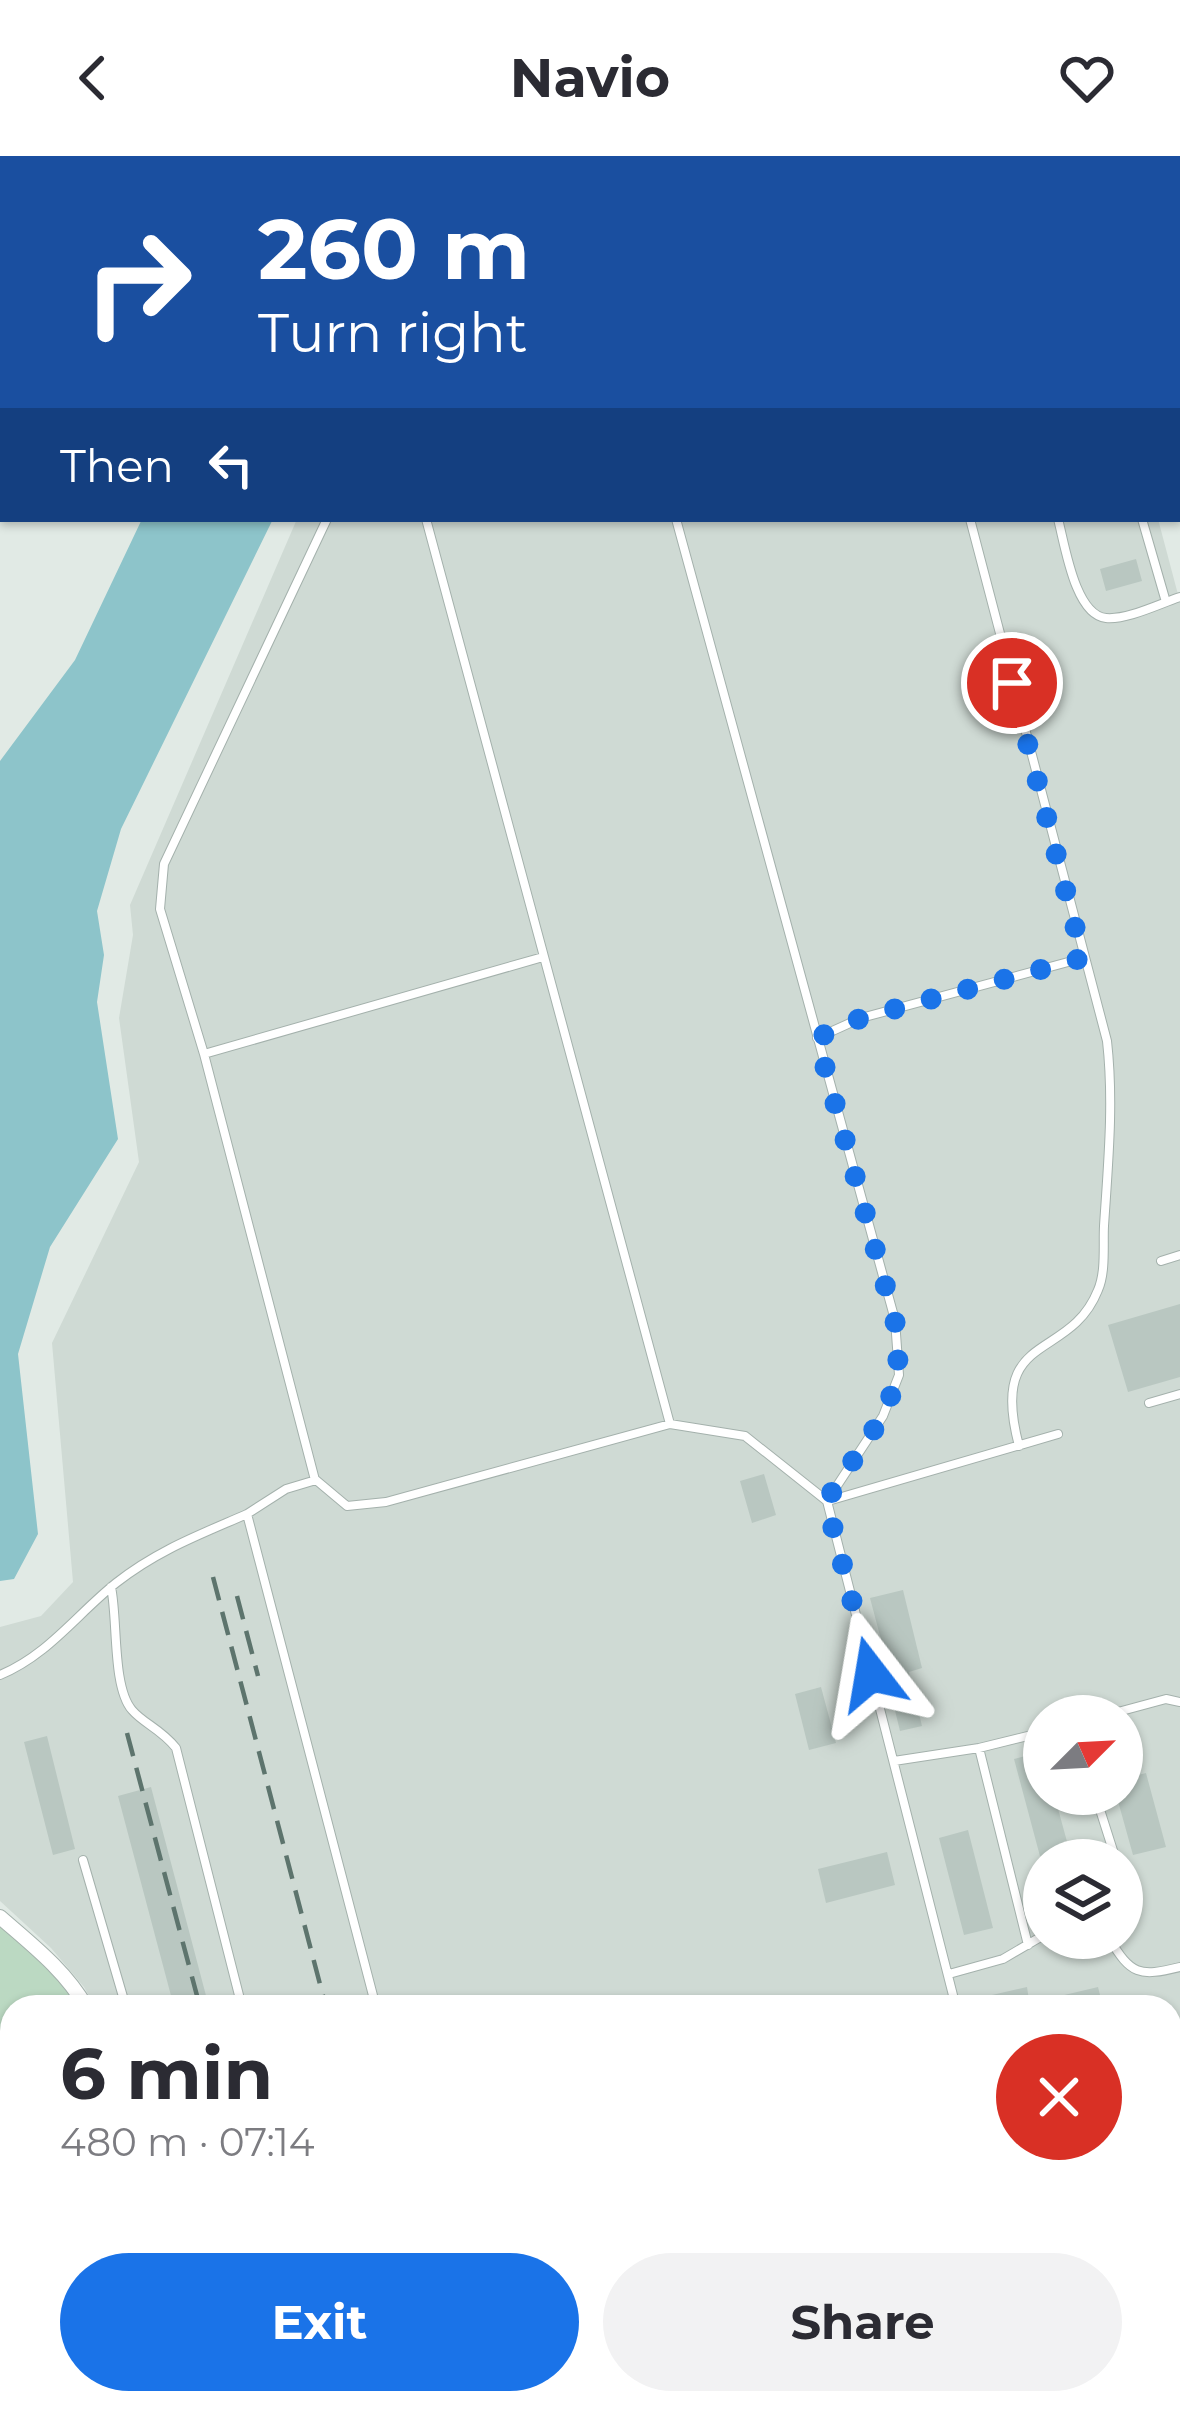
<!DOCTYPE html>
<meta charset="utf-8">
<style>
body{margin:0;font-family:Montserrat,sans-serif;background:#f2f2f3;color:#2b2b33;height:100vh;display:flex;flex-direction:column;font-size:45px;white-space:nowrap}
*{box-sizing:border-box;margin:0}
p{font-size:39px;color:#7c7c81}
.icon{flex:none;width:66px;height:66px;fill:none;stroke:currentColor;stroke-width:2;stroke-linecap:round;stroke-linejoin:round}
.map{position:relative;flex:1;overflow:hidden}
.side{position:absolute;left:0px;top:1839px;width:1182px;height:420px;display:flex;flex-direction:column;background:#fff;border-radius:36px 36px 0 0;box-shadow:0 3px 9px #0004}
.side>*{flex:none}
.guide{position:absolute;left:0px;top:0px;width:1182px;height:366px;box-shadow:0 3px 9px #0004;background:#1a4fa0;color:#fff;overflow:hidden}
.needle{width:78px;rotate:66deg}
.fabs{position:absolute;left:1023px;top:1539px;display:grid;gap:24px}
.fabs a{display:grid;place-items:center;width:120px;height:120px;border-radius:50%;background:#fff;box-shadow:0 3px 9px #0004;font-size:60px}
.pin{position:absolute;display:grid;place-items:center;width:102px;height:102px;color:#fff;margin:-51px;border:6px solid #fff;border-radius:50%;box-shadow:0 3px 12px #0007}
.me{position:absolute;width:132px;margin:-66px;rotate:346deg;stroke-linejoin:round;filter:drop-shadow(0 0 9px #0008)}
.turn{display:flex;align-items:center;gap:42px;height:252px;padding:0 60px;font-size:54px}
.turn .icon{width:156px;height:156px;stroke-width:2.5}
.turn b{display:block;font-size:84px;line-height:102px}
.then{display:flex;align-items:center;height:114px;padding:0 60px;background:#0003;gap:24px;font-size:45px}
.round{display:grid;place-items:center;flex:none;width:126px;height:126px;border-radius:63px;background:#f2f2f3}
.headline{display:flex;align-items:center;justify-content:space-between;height:204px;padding:0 60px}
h1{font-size:72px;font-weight:700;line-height:90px}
.button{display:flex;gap:24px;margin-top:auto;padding:24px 60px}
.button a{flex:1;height:138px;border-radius:72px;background:#1a73e8;color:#fff;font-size:48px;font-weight:700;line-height:138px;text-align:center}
.button a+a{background:#f2f2f3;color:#2b2b33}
header{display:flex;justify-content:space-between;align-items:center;height:156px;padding:0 60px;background:#fff;font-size:54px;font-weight:700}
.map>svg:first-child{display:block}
.built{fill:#cfdad4;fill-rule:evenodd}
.green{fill:#bbd9c2}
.water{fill:#8dc4ca}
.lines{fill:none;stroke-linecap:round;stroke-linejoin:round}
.stream{stroke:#8dc4ca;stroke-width:4.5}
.building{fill:#b9c7c1}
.service-casing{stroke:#a4b1ac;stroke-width:10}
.minor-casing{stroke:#a4b1ac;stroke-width:16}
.secondary-casing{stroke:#a1b5ac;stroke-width:21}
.service{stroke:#fff;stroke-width:8}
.minor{stroke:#fff;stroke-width:14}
.secondary{stroke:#fff;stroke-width:18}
.rail{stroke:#5d746d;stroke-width:4.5;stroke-dasharray:24 12;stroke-linecap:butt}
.route{stroke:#1a73e8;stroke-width:21;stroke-dasharray:0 37.8}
</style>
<header><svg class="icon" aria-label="back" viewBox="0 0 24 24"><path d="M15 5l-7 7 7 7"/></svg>Navio<svg class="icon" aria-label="heart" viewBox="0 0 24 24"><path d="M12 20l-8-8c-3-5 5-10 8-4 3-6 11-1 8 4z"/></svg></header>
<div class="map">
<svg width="1180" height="2259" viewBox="0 0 1180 2259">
<rect width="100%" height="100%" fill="#e1eae5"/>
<path class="built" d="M298,0H610L611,3H298Z
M297,363H1158L1180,446V1863L1170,1866V1851H95L84,1831L51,1792L0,1745V1471L41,1460L73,1426L52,1187L139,1006L119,862L133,779L130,749ZM1044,1560H1122V1638H1044ZM1044,1704H1122V1782H1044Z
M284,2247H918L921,2259H290Z"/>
<path class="green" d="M0,1769L67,1824L83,1851H12V2109L0,2092Z
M48,2247H249L257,2259H63Z"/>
<path class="water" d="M142,363H273L121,673L97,755L104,799L97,846L118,983L50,1091L18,1198L38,1378L14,1423L0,1425V605L75,504Z"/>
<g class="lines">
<path class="stream" d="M268,0V3"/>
</g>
<path class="building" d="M1136,403L1142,425L1106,435L1100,413Z
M1180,1148V1221L1128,1236L1108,1169Z
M764,1318L776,1359L752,1367L740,1325Z
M903,1434L922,1512L909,1516L922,1570L900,1575L889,1530L893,1529L870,1442Z
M821,1531L836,1587L809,1594L795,1538Z
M47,1580L75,1693L53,1699L24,1586Z
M1044,1595V1638H1054L1072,1704H1041L1014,1603Z
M1146,1617L1166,1691L1133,1699L1116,1638H1122V1623Z
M151,1631L209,1851H174L118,1640Z
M968,1674L993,1772L964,1779L939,1682Z
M887,1696L895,1729L826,1747L818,1713Z
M1027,1831L1030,1851H966V1845Z
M1098,1831L1103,1851H1036L1035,1846Z"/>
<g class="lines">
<g class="service-casing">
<path id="service" d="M661,3L663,0
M0,26L3,28
M1179,301L1180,300
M0,334L3,328
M426,363L670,1268
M676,363L895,1164L899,1219L883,1260L827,1345
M970,363L1107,885C1114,947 1108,1008 1104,1070C1103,1089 1106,1116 1098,1134C1069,1207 988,1173 1019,1290
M1058,363C1065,389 1075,459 1106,462C1127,464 1159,448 1180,441
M1142,363L1166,446
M817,882L861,862L1083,802
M204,898L543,801
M1161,1105L1180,1099
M1149,1247L1180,1238
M315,1324L204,898L160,753L164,708L327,363
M828,1345L1058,1278
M111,1431C118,1463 112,1531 132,1554C144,1568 161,1573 176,1592L242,1851
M0,1519C48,1499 76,1459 116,1427C158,1394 199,1379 247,1358
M1103,1560L1166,1543L1180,1546
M979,1592L1028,1789
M894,1605L979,1592L1044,1576
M1095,1638L1116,1704
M83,1704L126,1851
M1109,1782C1131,1819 1139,1821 1180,1811
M949,1818L1003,1803L1044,1779
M376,1851L247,1358L286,1333L316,1324L347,1350L386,1346L670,1268L745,1280L827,1345L956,1851
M523,2247L531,2259"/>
</g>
<g class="minor-casing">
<path id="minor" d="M0,1761C31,1788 66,1815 86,1851
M247,2247L255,2259"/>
</g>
<g class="secondary-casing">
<path id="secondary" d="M1170,1898L1180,1895
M1036,2247L1038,2259"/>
</g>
<use href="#service" class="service"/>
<use href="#minor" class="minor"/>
<use href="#secondary" class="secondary"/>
<path class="rail" d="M213,1421L326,1851
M237,1440L258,1520
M127,1577L200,1851
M343,2247L350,2259
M477,2247L484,2259"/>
</g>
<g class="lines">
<path class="route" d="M871,1518L826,1345L883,1260L899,1219L895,1165L817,882L861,862L1083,802L1012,527"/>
</g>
</svg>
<div class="fabs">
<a><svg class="needle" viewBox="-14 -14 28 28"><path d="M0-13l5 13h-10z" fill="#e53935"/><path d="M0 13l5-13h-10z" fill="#7c7c81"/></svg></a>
<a><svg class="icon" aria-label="layers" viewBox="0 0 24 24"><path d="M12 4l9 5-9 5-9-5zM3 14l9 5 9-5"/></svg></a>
</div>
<div class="pin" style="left:1012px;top:527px;background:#d93025"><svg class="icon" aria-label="arrive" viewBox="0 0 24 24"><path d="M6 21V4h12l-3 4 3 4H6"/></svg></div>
<svg class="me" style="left:871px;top:1518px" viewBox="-20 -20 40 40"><path d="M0-17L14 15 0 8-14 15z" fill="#1a73e8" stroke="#fff" stroke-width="4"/></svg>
<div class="guide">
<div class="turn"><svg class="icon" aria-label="right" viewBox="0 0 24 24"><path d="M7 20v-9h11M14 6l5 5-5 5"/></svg><div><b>260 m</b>Turn right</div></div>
<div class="then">Then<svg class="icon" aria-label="left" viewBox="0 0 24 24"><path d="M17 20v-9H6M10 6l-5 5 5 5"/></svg></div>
</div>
<section class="side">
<div class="headline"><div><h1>6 min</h1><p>480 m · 07:14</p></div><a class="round" style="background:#d93025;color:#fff"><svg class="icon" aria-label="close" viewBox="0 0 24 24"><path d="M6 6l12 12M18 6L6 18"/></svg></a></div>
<div class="button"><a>Exit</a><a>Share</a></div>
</section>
</div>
